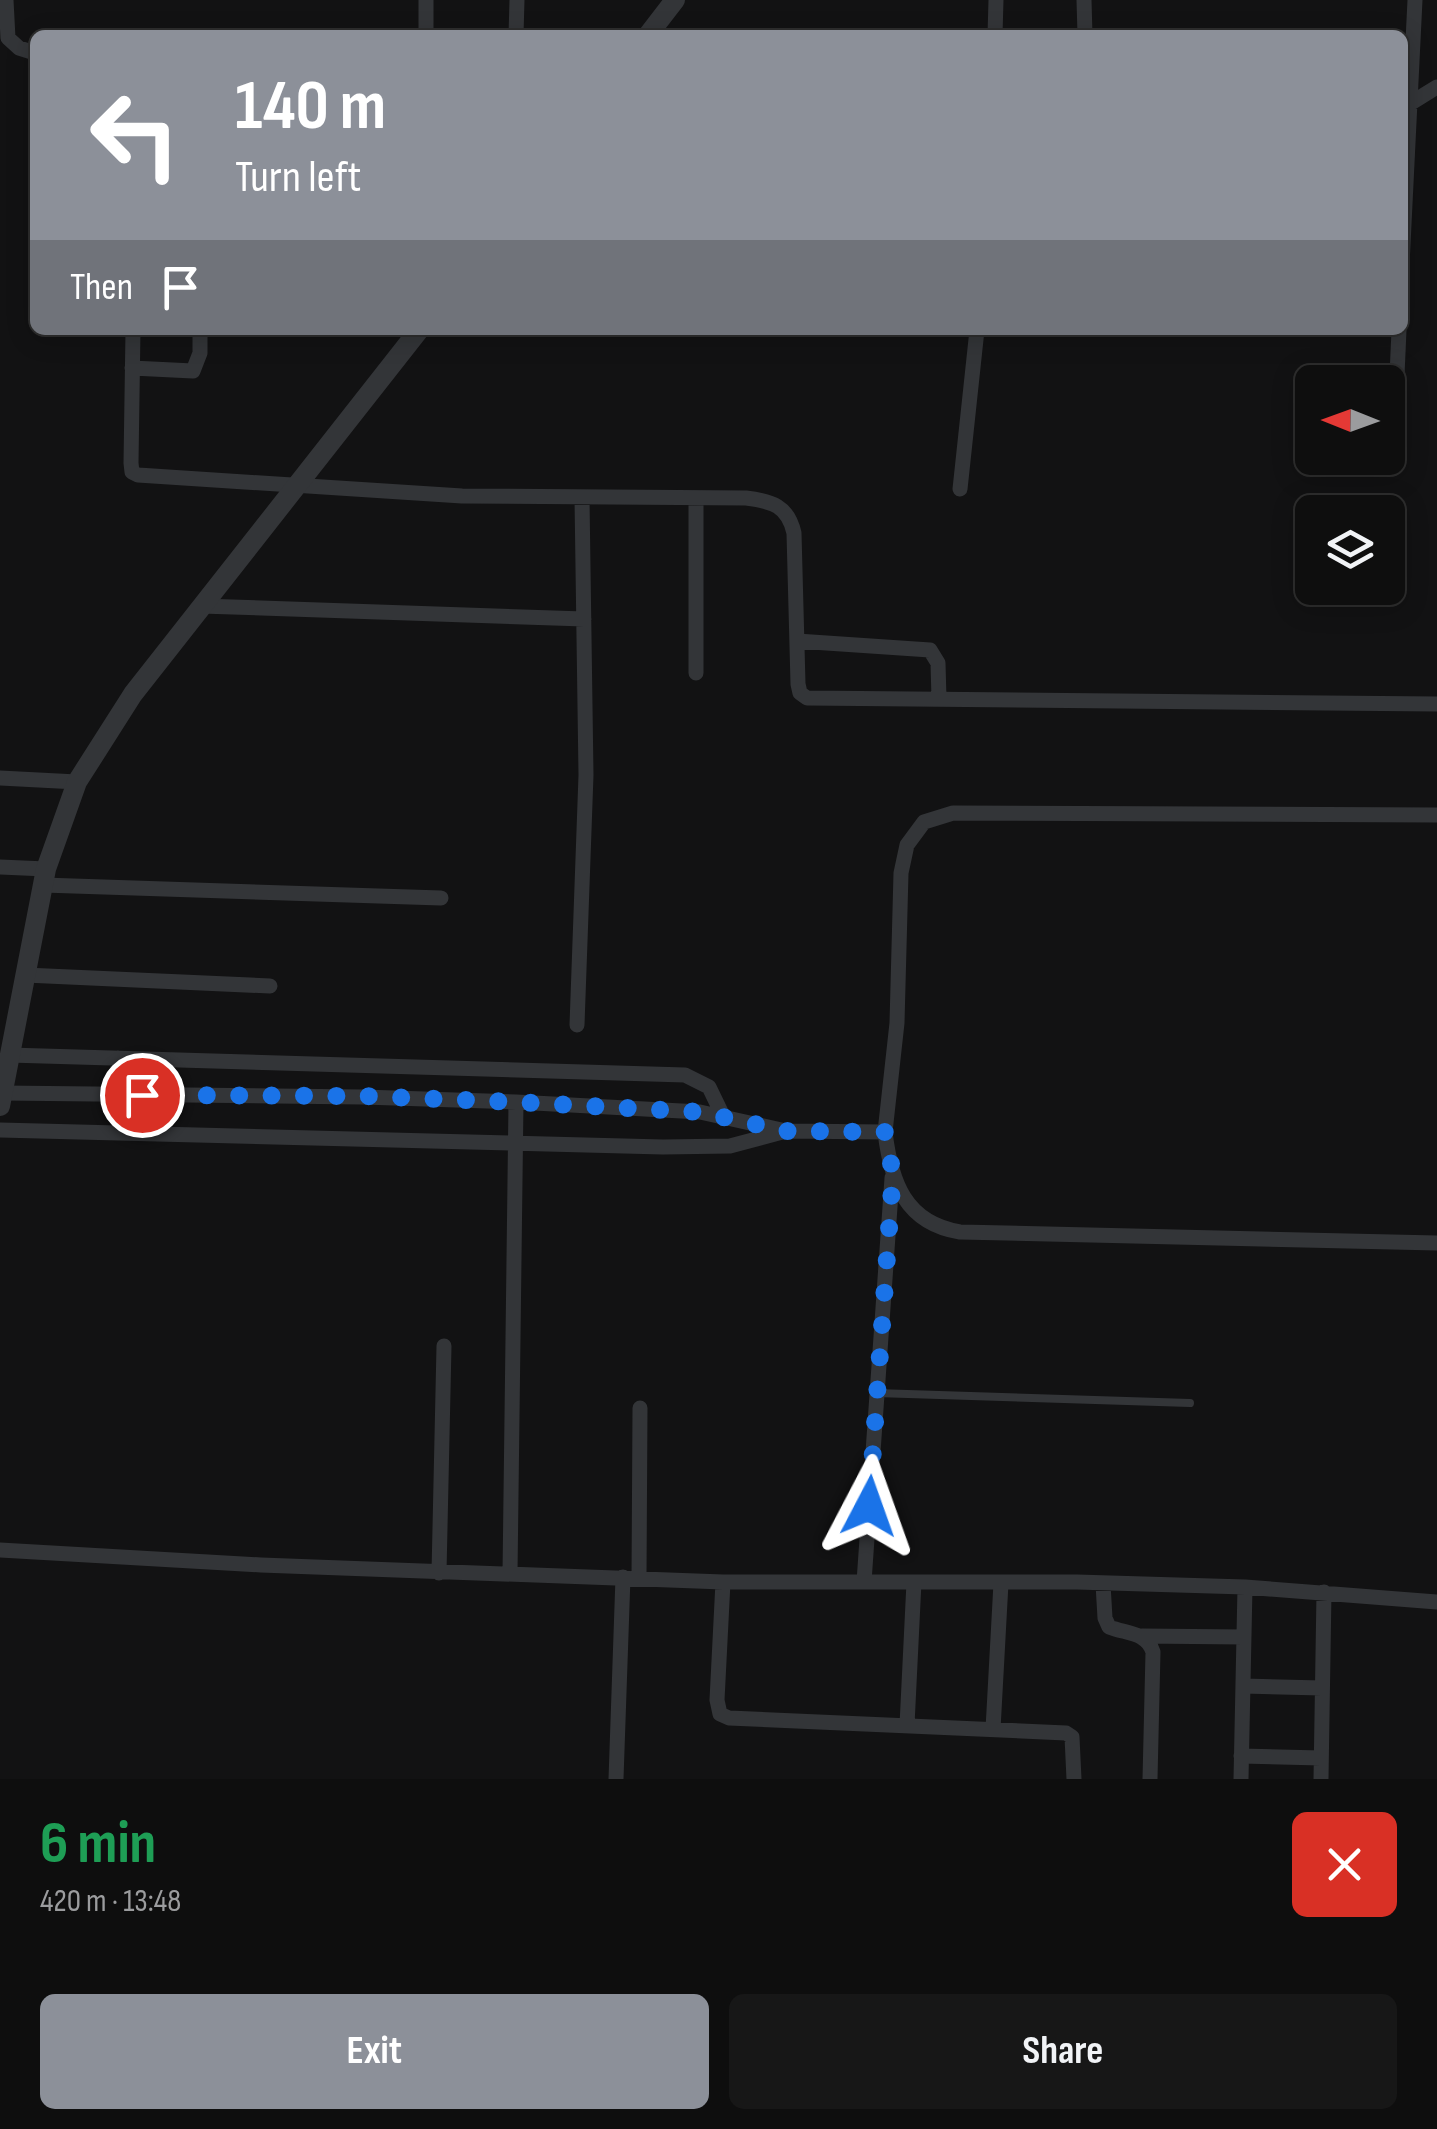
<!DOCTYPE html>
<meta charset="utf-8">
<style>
body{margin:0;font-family:"Sofia Sans Condensed",sans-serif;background:#171717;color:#f1f3f6;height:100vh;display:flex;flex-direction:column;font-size:38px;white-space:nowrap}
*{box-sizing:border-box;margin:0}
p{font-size:32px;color:#9b9c9e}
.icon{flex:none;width:55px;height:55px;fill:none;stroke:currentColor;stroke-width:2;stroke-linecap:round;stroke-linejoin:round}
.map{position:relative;height:1779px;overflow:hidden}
.sheet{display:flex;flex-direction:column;background:#0e0e0e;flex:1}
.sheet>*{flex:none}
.banner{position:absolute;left:30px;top:30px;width:1378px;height:305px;border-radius:15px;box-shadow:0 5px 25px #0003,0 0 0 2px #2e2e2e;background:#8c9099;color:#fff;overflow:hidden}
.needle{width:65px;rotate:271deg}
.fabs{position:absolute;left:1295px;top:365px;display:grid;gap:20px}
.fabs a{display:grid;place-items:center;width:110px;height:110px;border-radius:15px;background:#0e0e0e;box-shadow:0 5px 25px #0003,0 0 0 2px #2e2e2e;font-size:50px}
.pin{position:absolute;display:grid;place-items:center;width:85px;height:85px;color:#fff;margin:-42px;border:5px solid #fff;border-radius:50%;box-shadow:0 2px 10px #0007}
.me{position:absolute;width:110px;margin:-55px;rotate:4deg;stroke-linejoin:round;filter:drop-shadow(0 0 8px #0008)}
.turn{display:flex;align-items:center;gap:35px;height:210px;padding:0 40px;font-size:45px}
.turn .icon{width:130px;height:130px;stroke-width:2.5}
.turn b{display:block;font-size:70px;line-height:85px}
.then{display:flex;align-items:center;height:95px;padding:0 40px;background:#0003;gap:20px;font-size:38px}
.round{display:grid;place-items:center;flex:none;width:105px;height:105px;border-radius:15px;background:#171717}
.head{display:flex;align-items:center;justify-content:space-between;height:170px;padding:0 40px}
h1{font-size:60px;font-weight:700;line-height:75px;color:#1e9e55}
.button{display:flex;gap:20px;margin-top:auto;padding:20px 40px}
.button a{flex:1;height:115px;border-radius:15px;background:#8c9099;color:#fff;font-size:40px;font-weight:700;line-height:115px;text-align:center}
.button a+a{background:#171717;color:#f1f3f6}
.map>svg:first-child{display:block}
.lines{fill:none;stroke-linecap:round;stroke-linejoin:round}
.service{stroke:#333538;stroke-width:8}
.minor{stroke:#333538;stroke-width:15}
.tertiary{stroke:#333538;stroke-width:20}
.route{stroke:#1a73e8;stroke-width:18;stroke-dasharray:0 32.4}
</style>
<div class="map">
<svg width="1437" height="1779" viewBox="0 0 1437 1779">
<rect width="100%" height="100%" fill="#121213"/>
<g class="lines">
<path class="service" d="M876,1393L1190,1403"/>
<path class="minor" d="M6,0L8,38L19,48L35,53
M426,0V35
M1084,0L1085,35
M516,35L517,0
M995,35L996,0
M1411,103L1437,87
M1402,265L1415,0
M133,330L131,463L132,472L138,475L462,496L746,498C772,501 788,506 794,533L798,684L800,693L807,698L1437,704
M132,368L193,371L200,353V330
M1394,443L1399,330
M960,489L977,330
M201,606L584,619
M797,641L930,650L938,663L939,699
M696,673V498
M0,778L77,782
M0,867L46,869
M43,885L441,898
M25,975L270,986
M577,1025L586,775L582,498
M9,1055L685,1075L709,1087L723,1116
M118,1058V1095
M2,1093L363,1097L516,1102L700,1112L786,1131L885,1132C891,1182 905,1223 960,1232L1437,1243
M0,1130L663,1147L730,1146L786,1131
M885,1132L897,1023L901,873L907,845L924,822L953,813L1437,815
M0,1550L261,1565L723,1582H1077L1245,1587L1437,1602
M439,1573L444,1346
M510,1574L516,1102
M639,1578L640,1408
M723,1582L717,1700L720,1714L729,1718L1066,1733L1072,1737L1074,1779
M864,1582L892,1178
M1103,1584L1105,1618L1109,1627C1127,1634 1147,1632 1153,1652L1150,1779
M1142,1636L1244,1637
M1243,1686L1322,1688
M907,1725L914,1582
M993,1729L1001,1583
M1241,1756L1321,1758
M616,1779L623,1577
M1241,1779L1245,1587
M1321,1779L1324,1592"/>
<path class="tertiary" d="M648,35L675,0
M0,1106L46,869L77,782L133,694L419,330"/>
</g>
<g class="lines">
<path class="route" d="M142,1095L363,1096L516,1102L700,1112L786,1131L885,1132L893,1174L869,1506"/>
</g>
</svg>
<div class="fabs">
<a><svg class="needle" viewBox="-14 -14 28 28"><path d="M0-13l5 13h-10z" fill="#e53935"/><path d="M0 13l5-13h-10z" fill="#9b9c9e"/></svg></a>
<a><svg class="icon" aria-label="layers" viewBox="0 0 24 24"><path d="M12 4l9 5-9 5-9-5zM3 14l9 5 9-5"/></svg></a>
</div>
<div class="pin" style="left:142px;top:1095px;background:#d93025"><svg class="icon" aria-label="arrive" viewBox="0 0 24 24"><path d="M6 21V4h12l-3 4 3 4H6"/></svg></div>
<svg class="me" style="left:869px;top:1506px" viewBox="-20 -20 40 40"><path d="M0-17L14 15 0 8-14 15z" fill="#1a73e8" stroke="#fff" stroke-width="4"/></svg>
<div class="banner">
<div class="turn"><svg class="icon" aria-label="left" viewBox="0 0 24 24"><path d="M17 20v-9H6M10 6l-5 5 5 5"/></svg><div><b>140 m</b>Turn left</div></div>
<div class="then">Then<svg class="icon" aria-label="arrive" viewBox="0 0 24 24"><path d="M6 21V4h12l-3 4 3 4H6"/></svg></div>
</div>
</div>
<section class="sheet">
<div class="head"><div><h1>6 min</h1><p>420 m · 13:48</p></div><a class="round" style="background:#d93025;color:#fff"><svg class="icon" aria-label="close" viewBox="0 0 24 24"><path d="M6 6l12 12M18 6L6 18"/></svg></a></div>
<div class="button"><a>Exit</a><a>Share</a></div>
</section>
